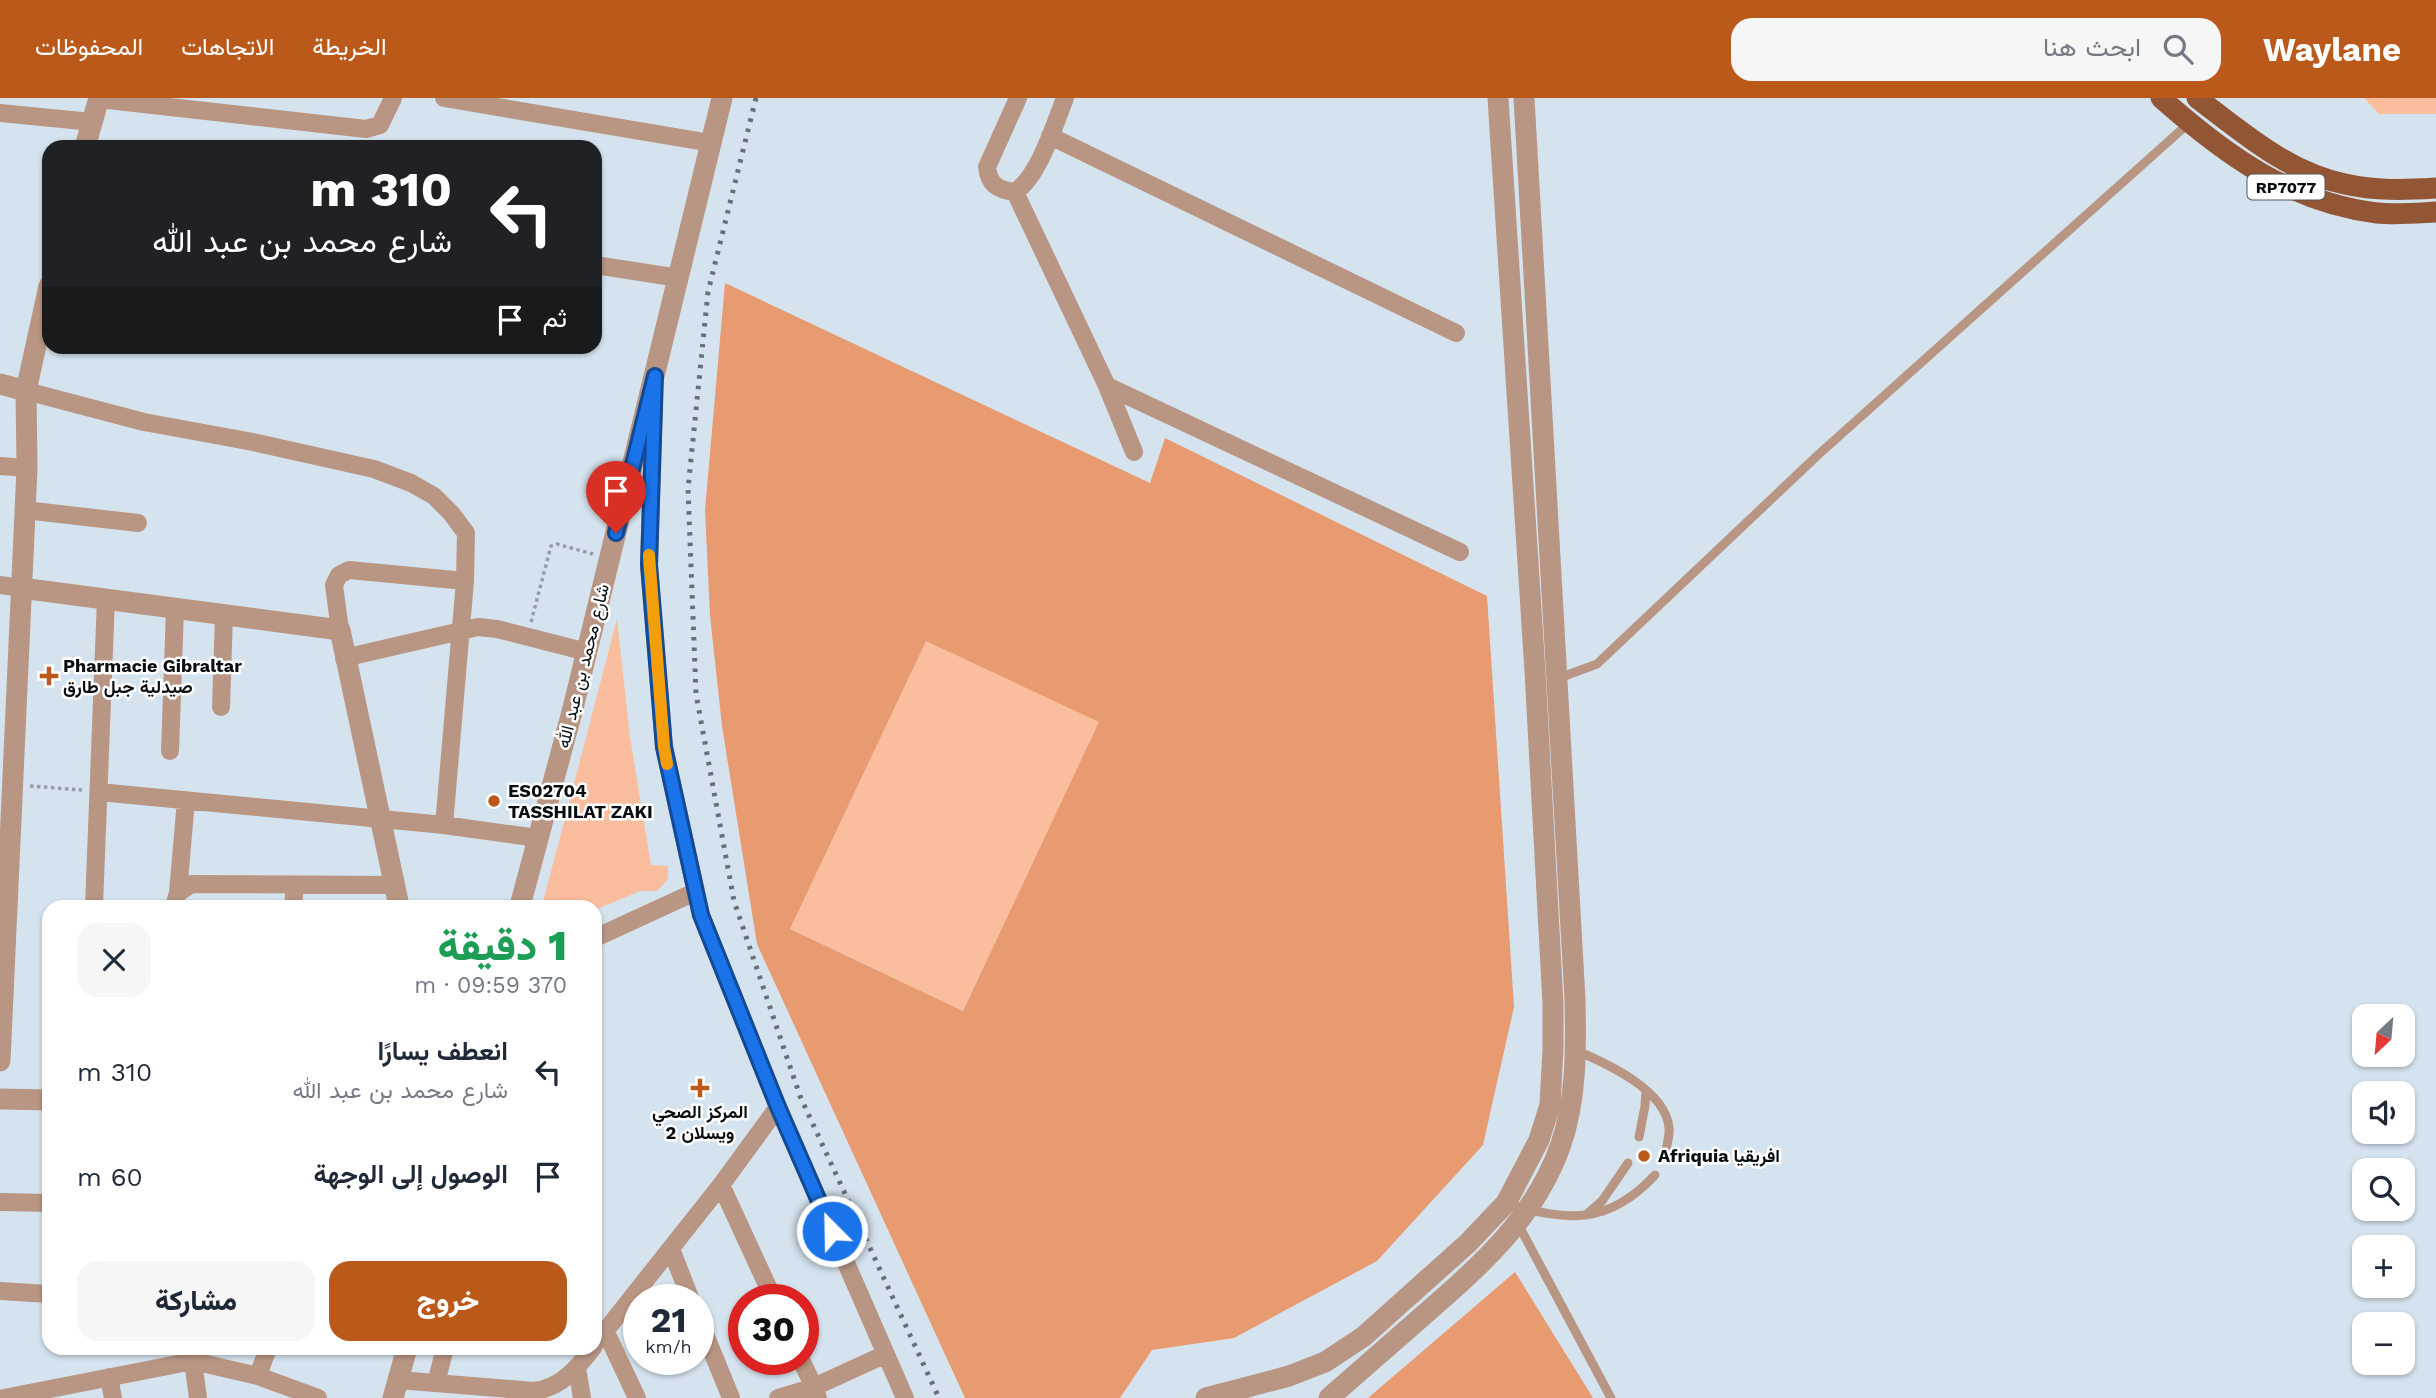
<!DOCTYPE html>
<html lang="ar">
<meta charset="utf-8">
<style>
body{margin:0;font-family:"Work Sans",Vazirmatn,sans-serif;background:#f6f6f7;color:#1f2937;direction:rtl;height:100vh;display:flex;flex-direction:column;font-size:26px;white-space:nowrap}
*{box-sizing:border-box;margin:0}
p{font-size:23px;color:#747a83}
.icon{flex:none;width:38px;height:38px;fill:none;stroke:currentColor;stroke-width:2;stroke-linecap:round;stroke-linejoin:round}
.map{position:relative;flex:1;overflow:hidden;direction:ltr}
.drawer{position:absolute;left:42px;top:802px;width:560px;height:455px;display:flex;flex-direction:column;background:#fff;border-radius:21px;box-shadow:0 2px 5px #0004;direction:rtl}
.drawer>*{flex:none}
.banner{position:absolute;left:42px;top:42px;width:560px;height:214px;border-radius:21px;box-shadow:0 2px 5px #0004;direction:rtl;background:#202124;color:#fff;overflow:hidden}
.needle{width:46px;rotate:206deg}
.controls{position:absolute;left:2352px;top:906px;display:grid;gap:14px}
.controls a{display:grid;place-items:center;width:63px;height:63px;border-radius:14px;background:#fff;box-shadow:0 2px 5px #0004;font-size:35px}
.speed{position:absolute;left:623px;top:1186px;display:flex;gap:14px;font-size:35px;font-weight:700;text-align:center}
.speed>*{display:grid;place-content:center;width:91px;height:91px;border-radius:50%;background:#fff;box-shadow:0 2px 5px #0004;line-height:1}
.speed small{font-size:18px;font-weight:400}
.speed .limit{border:10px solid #d22;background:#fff;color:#111}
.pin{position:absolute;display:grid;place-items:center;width:60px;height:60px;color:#fff;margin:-72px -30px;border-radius:50% 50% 50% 0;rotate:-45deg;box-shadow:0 0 7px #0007}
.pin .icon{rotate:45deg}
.me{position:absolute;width:77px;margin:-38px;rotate:337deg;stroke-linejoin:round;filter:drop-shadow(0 0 5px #0008)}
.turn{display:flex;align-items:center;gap:24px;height:147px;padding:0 35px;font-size:32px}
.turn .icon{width:91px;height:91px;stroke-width:2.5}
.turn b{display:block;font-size:49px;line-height:60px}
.then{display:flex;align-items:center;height:66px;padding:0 35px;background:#0003;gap:14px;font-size:26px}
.round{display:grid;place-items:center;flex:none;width:74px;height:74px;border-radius:21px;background:#f6f6f7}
.head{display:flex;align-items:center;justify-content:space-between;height:119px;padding:0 35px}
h1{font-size:42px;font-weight:800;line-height:52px;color:#1e9e55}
.button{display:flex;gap:14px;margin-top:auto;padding:14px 35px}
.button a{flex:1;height:80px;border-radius:21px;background:#bb591b;color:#fff;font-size:28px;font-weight:800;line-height:80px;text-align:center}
.button a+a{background:#f6f6f7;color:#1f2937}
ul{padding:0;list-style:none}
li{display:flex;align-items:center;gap:21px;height:105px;padding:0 35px}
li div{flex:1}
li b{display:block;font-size:26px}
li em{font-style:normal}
header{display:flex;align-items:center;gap:42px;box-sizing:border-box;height:98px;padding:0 35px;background:#bb591b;color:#fff}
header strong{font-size:33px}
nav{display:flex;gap:38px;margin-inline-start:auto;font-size:24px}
.search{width:490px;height:63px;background:#f6f6f7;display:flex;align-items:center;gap:18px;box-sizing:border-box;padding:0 24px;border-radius:21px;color:#747a83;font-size:26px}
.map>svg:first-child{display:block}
.green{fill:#fabd9e}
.forest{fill:#e89a71;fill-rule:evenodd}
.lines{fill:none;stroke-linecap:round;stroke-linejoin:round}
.path{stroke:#939ea7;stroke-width:3.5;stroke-dasharray:3.5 3.5;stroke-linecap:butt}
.service{stroke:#b99684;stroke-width:9}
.minor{stroke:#b99684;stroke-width:18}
.tertiary{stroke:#b99684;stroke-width:21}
.primary{stroke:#925635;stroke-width:21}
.rail{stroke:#677077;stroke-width:5;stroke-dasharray:3.5 7;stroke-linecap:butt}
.route-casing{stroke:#114b97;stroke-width:18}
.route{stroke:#1a73e8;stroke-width:12}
.slow{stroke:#f59e0b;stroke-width:12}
.poi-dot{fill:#bb591b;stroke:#fff;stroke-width:2.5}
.labels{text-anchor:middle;stroke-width:5;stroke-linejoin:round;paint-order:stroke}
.shield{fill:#fff;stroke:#535658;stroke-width:2}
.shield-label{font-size:16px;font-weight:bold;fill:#090e11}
.poi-label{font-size:18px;font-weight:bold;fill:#090e11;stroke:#fff;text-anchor:start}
.street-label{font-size:18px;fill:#090e11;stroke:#fff}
</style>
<header>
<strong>Waylane</strong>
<div class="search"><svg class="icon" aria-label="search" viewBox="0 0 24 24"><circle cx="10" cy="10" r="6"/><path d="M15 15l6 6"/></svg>ابحث هنا</div>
<nav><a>الخريطة</a><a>الاتجاهات</a><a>المحفوظات</a></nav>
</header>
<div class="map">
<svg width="2436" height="1300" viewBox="0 0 2436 1300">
<rect width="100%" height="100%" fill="#d5e3ee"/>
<path class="green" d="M2364,0H2436V16H2379Z
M617,521L630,639L651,767L668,768V781L657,793H640L595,812V808H542Z
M926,542L1100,624L963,913L790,831Z"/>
<path class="forest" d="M725,185L1150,385L1165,340L1487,498L1514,909L1483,1047L1377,1163L1234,1240L1152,1252L1120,1300H965L757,846L722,628L710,518L705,412ZM926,543L1099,624L963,913L790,831Z
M1515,1174L1593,1300H1368Z"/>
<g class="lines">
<path class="path" d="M531,524L551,448L557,446L593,456
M30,688L82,692"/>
<path class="service" d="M1559,580L1597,566L1819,356L2189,25
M1575,952C1606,965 1666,992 1669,1030C1670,1037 1667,1045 1666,1052
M1639,1039L1645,1008L1646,992
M1506,1105C1567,1124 1609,1127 1655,1077
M1586,1117L1602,1103L1628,1065
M1518,1126L1611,1300"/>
<path class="minor" d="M444,0L711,45
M1065,0C1054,28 1039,78 1015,94L1107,288L1134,354
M99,1L366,31L380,27L393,0
M0,15L92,24
M1050,38L1456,235
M1015,94C998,92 989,87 987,69L1018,0
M595,167L679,180
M1107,288L1460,454
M26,293L144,324L253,344L374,371L411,385L434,398L451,415L466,435L465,483L444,727
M654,302L649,467L664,649L701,817L778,1009L905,1300
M0,368L27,370
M25,412L138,425
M0,487L21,490
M340,532L334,487L339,477L349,472L465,483
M344,560L478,529L497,531L587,554
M221,609L224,517
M170,653L175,511
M99,694L444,727L537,740
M178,795L186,702
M94,808L106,500
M174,808L178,795L191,786L395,787
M293,808L295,787
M595,840L695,794
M721,1087L774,1202
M0,1104L49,1105
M671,1151L691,1202
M0,1193L49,1196
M698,1219L731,1300
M605,1232L637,1300
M595,1246L721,1087L778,1009
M193,1263L198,1300
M577,1270L582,1300
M258,1278L268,1250
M109,1279L113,1300
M398,1282L534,1293C561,1290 577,1270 593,1250
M436,1285L445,1250
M4,1300L193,1263L258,1278L318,1300
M778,1300L814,1289L801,1262
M818,1300L814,1289L886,1256"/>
<path class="tertiary" d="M85,49L99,0
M0,286L26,293
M21,490L340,532L399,808
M520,808L573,610L722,0
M0,963L27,370L26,293L49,188
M0,1001L49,1002
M393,1300L407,1250
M1206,1300L1289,1278L1325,1264L1363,1239L1468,1145L1506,1105L1539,1042L1550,1007L1553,950V906L1535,573L1498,0
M1329,1300C1361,1272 1393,1244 1425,1216C1481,1167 1534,1121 1560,1049C1577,1002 1576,950 1575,901L1524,0"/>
<path class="primary" d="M2161,0C2224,56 2291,105 2377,115C2396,117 2417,115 2436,114
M2197,0C2242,34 2287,74 2345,86C2375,93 2405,92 2436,90"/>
<path class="rail" d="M756,0L708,194L688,391L696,596L734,803L800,998L939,1300"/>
</g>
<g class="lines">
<g class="route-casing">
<path id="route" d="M616,435L655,278L649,467L664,649L701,817L778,1009L832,1133"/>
</g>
<use href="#route" class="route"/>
<path class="slow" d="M649,457L664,649L667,666"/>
</g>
<g class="poi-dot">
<path d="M45.5 567.5h7v7h7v7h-7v7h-7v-7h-7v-7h7z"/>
<circle cx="494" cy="703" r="7"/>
<path d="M696.5 979.5h7v7h7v7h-7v7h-7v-7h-7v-7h7z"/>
<circle cx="1644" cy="1058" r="7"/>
</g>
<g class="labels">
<rect class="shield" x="2247.5" y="76.5" width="77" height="25" rx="5"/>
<g class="shield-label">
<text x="2286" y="95">RP7077</text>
</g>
<g class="poi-label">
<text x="63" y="574">Pharmacie Gibraltar<tspan x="63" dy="21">صيدلية جبل طارق</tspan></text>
<text x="508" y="699">ES02704<tspan x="508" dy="21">TASSHILAT ZAKI</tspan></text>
<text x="700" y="1020" text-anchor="middle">المركز الصحي<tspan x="700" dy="21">ويسلان 2</tspan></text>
<text x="1658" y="1064">Afriquia افريقيا</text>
</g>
<g class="street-label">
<text transform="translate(583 568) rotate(-76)" y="6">شارع محمد بن عبد الله</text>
</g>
</g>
</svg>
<div class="controls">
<a><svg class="needle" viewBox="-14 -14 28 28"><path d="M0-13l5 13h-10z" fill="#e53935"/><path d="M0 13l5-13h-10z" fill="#747a83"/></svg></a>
<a><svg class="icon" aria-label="sound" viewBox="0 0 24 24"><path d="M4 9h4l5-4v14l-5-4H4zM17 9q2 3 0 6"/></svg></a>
<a><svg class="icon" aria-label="search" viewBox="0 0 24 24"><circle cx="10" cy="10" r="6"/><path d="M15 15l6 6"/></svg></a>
<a>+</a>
<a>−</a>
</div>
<div class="speed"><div>21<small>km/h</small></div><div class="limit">30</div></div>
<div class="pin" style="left:616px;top:435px;background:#d93025"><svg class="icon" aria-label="arrive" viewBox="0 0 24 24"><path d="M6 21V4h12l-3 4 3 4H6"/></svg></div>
<svg class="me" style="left:832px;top:1133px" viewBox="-20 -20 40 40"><circle r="17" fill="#1a73e8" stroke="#fff" stroke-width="3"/><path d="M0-11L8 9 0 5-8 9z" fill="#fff"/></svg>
<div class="banner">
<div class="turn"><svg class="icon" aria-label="left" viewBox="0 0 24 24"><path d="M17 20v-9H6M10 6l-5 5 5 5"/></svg><div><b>310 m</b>شارع محمد بن عبد الله</div></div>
<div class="then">ثم<svg class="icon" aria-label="arrive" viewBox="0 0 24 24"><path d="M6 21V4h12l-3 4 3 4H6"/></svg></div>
</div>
<section class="drawer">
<div class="head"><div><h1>1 دقيقة</h1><p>370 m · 09:59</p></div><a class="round"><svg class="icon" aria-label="close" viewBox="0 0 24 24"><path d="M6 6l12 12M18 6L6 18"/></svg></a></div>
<ul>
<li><svg class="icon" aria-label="left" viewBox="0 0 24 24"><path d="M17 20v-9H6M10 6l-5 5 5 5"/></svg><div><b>انعطف يسارًا</b><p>شارع محمد بن عبد الله</p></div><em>310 m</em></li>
<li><svg class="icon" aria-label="arrive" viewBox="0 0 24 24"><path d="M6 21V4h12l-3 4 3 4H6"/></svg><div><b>الوصول إلى الوجهة</b></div><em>60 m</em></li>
</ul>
<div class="button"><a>خروج</a><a>مشاركة</a></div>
</section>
</div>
